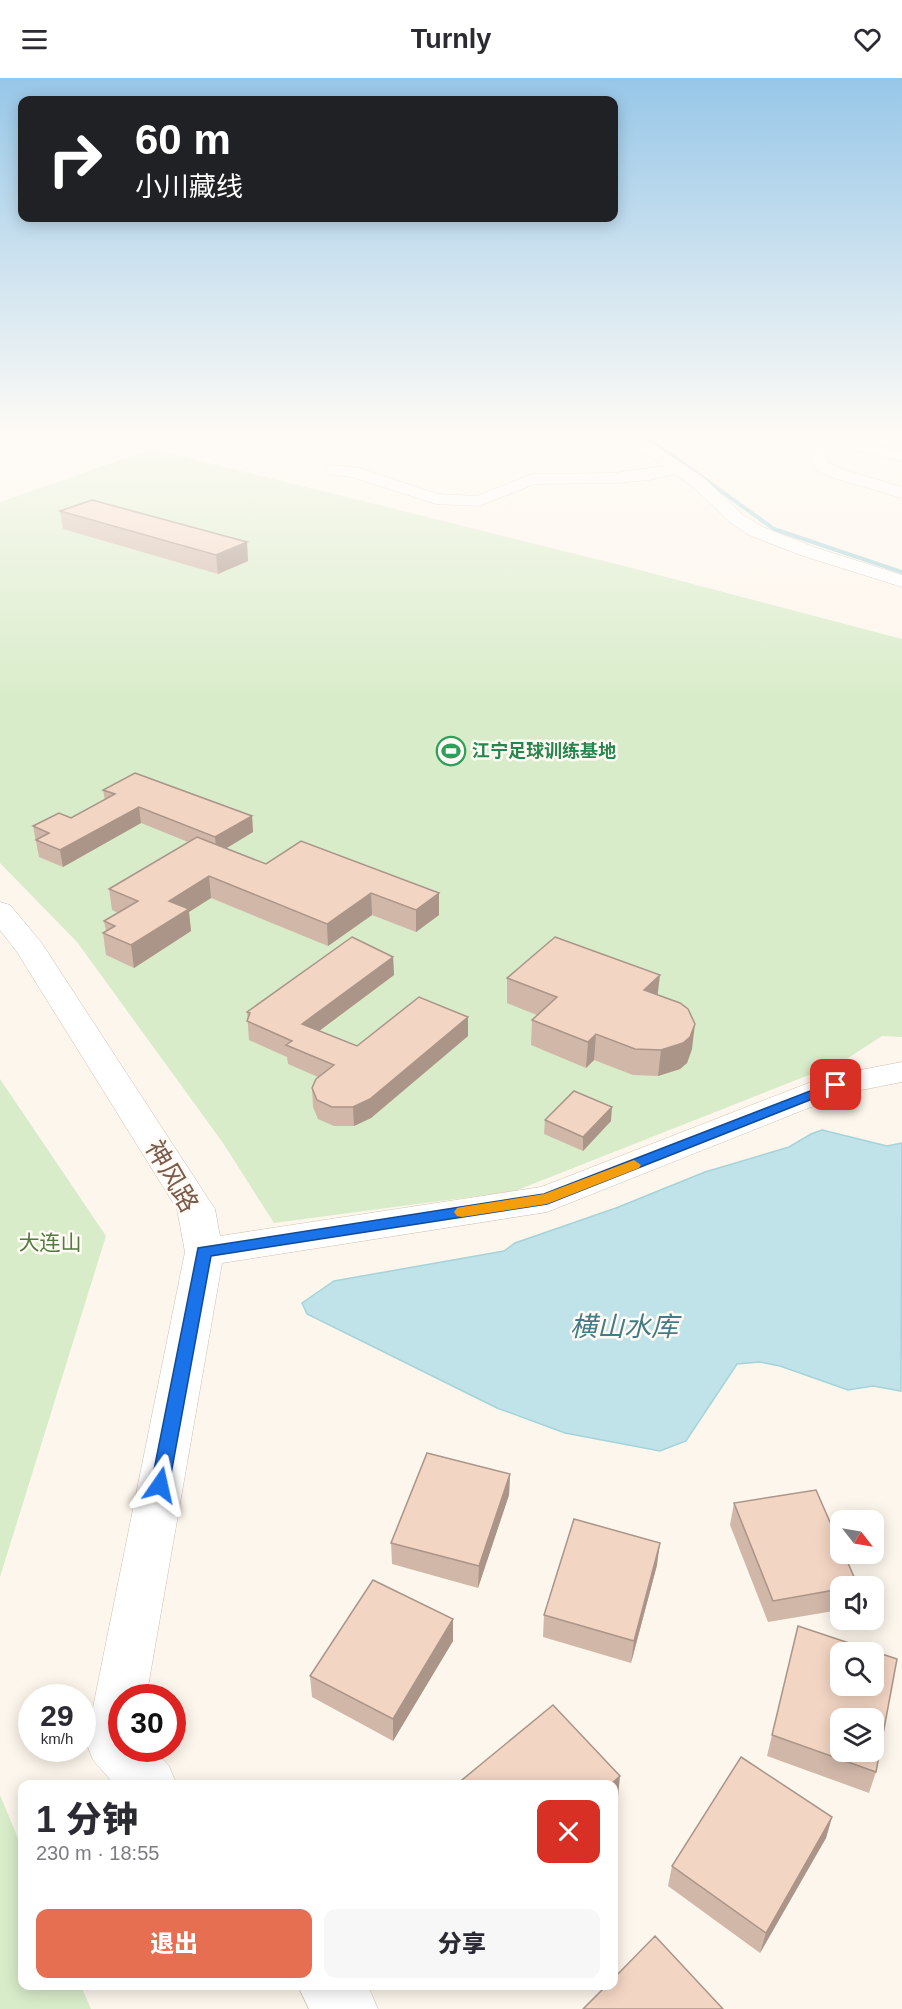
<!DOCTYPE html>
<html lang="zh">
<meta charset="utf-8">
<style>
body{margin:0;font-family:Arial,"Noto Sans SC",sans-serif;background:#f7f7f7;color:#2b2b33;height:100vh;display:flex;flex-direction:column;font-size:22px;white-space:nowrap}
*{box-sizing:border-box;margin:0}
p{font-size:20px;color:#7c7c81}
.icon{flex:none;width:33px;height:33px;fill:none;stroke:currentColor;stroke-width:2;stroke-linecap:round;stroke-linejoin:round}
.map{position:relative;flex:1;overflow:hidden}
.drawer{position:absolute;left:18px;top:1702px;width:600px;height:210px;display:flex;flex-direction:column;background:#fff;border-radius:12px;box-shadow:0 3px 15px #0003}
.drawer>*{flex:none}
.top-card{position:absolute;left:18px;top:18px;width:600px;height:126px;border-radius:12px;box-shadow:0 3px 15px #0003;background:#202124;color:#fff;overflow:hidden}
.needle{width:39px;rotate:121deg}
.controls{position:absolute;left:830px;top:1432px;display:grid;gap:12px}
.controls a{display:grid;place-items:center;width:54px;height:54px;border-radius:12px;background:#fff;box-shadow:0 3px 15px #0003;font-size:30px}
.speed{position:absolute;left:18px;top:1606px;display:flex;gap:12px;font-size:30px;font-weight:700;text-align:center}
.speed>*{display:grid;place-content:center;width:78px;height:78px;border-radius:50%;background:#fff;box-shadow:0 3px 15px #0003;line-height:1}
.speed small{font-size:15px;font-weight:400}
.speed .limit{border:9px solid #d22;background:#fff;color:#111}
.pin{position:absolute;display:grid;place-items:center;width:51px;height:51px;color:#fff;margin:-26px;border-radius:12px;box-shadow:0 3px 9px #0006}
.me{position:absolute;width:66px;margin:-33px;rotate:11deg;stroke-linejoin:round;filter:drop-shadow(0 0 4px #0008)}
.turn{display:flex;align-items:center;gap:21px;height:126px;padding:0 18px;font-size:27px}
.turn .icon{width:78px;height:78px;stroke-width:2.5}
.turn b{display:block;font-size:42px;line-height:51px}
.round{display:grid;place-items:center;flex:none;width:63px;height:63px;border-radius:12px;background:#f7f7f7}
.head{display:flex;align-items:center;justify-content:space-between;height:102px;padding:0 18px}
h1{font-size:36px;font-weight:800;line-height:45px}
.action{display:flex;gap:12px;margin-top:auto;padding:12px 18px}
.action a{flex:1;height:69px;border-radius:12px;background:#e76f51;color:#fff;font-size:24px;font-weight:800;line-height:69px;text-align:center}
.action a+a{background:#f7f7f7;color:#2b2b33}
header{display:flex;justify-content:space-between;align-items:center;height:78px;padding:0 18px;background:#fff;font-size:27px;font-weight:800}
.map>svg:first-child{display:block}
.green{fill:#d8ecc9}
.water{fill:#bfe3e8;stroke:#a5d3da;stroke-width:1.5}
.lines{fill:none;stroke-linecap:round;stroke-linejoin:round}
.stream{stroke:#a5d3da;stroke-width:4}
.minor-casing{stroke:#d1beb0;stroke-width:1}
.minor{fill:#fff;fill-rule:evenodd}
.wall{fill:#d1b7a8}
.shaded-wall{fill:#aa9588}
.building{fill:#f3d5c3;stroke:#aa9588;stroke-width:1.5;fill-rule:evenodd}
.route{fill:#1a73e8;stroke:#114b97;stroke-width:1.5}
.slow{fill:#f59e0b}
.labels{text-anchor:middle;stroke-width:5;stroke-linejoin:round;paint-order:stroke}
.far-leisure-label{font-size:18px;font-weight:bold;fill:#27864d;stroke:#fffaf3;text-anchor:start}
.park-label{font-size:21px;fill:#537a41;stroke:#fffaf3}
.near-street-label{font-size:26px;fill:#7a5c4d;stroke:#fffaf3}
.near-water-label{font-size:27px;font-style:italic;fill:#437c86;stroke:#fffaf3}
</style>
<header><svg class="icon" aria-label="menu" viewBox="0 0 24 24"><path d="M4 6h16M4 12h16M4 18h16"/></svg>Turnly<svg class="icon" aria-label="heart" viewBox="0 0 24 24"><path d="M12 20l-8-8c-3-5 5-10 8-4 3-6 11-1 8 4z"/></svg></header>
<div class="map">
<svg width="902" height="1931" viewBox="0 0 902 1931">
<rect width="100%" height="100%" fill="#fdf6ec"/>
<path class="green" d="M152,371L628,489L902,561V959L882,958L842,984L515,1113L274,1145L223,1065L77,864L0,785V424Z
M0,1001L106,1158L0,1499Z
M0,1717L22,1770V1908H81L91,1931H0Z"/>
<path class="water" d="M822,1052L887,1068L902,1065L901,1313L873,1308L848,1312L780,1288L760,1284L737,1286L686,1363L660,1373L565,1355L497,1330L307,1236L302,1225L334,1203L504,1173L515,1165L616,1130L705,1094L789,1069L811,1056Z"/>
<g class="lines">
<path class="stream" d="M624,353L657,367L774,451L902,494"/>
<g class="minor-casing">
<path id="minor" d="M602,353H624L653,366L704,400L743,437L763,449L814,469L902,497V509L800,477L749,457L731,445L692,408L675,396L649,402L614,405L535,406L479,428L436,426L352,399L328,396L326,392L328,388L334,387L360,390L438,416L477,418L532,396L614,395L664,388L641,372Z
M792,353C830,353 865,366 902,373V383L838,369L829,373L826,379L829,385L845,392L902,409V420L833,400L816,392L810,379L817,367L822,364L794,356Z
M0,824L10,827L41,864L209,1122L215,1131L220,1158L541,1109L824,999L902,984V1004L846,1015L547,1134L222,1185L146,1620H122V1671H153L169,1688L177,1707H115L93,1682L86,1664L185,1174L177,1131L17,874L0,852Z
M298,1908H368L378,1931H309Z"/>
</g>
<use href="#minor" class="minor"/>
</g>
<path class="wall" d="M60,433L247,464L248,483L218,496L63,451Z
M103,712L252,738L253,754L226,770L266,786L439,815V837L416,854L372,837L328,868L211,820L189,834L191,853L134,890L106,877L103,855L106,853L104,843L118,835L112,832L109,811L188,764L141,745L63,789L39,779L33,748L71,740L105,722Z
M393,879L394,897L319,953L357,968L468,939V958L371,1040L354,1048H334L318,1041L313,1029L312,1010L318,999L288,986L287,979L249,962L247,934Z
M507,900L658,917L692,971L687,985L680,991L658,998L633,997L594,982L586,990L531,967L532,942L537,937L507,925Z
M545,1042L611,1043L583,1073L544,1056Z
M510,1396L509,1417L478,1510L392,1486L391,1465Z
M734,1425L858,1508V1509H840V1532L768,1544L730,1447Z
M657,1487L631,1585L543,1559L544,1537Z
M453,1541V1563L393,1663L312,1619L310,1598Z
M798,1548L876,1694L869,1715L767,1678Z
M832,1739L826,1760L760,1875L668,1808L672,1788Z"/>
<path class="shaded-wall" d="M247,464L248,483L218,496L216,477Z
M139,729L141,745L63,789L60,772Z
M252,738L253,754L217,776L215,759Z
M209,798L211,820L189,834L191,853L134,890L131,867L169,823Z
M371,815L372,837L328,868L327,846Z
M439,815V837L416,854V832Z
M393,879L394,897L303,965L302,946Z
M660,897L657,922L644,912Z
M468,939V958L371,1040L354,1048L353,1029Z
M695,946L692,971L687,985L680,991L658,998L661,972Z
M596,956L594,982L586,990L588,964Z
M612,1029L611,1043L583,1073V1059Z
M510,1396L509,1417L478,1510L479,1488Z
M660,1465L657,1487L631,1585L634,1563Z
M453,1541V1563L393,1663V1641Z
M620,1698L618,1719L614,1723V1707H610Z
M832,1739L826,1760L760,1875L766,1855Z"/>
<path class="building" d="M92,422L247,464L216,477L60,433Z
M135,695L252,738L215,759L139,729L60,772L36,762L49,755L33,748L59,735L71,740L115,716L103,712Z
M197,759L266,786L301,763L439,815L416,832L371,815L327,846L209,798L169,823L189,831L131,867L103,855L115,848L104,843L138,823L109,811Z
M352,859L393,879L302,946L357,968L419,919L468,939L370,1021L353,1029H332L317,1022L312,1010L316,1001L334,987L286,967L292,963L247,943L250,935L247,934Z
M555,859L660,897L644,912L680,925L688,931L695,946L690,959L683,965L661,972L635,971L596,956L588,964L532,942L557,919L507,900Z
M574,1013L612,1029L583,1059L545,1042Z
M427,1375L510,1396L479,1488L391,1465Z
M816,1412L840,1467V1476H844L858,1508L840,1509V1511L773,1523L734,1425Z
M574,1441L660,1465L634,1563L544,1537Z
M373,1502L453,1541L393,1641L310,1598Z
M798,1548L897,1581L876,1694L772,1657ZM840,1575H873V1608H840ZM840,1641H873V1674H840Z
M553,1627L620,1698L610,1707H457V1706Z
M741,1679L832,1739L766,1855L672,1788Z
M655,1858L723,1931H583L606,1908H614V1900Z"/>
<linearGradient id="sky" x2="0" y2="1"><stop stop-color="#97c7e8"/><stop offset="0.57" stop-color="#fefbf6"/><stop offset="1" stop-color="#fefbf6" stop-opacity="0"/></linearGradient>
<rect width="902" height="624" fill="url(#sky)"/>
<path class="route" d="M836,1003L840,1004L843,1007L840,1010L547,1126L211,1178L169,1407L167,1413L160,1415L153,1413L151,1407L198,1170L544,1116Z"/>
<path class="slow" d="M634,1082L641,1087L639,1090L547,1126L462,1139L457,1138L454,1134L457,1130L462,1129L544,1116Z"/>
<defs>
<g id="stadium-ring" transform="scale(1.5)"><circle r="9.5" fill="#fffaf3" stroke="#2e9e5b" stroke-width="1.5"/><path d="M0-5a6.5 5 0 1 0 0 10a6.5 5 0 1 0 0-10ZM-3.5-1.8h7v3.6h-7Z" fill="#2e9e5b"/></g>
</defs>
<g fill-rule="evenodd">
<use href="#stadium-ring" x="451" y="673"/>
</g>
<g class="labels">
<g class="far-leisure-label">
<text x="472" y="679">江宁足球训练基地</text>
</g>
<g class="park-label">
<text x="50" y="1172">大连山</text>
</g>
<g class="near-street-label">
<text transform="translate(172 1098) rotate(60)" y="9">神风路</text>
</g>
<g class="near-water-label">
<text x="624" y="1258">横山水库</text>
</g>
</g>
</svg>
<div class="controls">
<a><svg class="needle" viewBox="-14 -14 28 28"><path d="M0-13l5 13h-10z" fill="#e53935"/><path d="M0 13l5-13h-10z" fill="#7c7c81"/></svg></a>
<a><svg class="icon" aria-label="sound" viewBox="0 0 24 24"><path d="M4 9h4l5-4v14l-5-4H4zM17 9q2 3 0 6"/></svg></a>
<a><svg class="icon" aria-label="search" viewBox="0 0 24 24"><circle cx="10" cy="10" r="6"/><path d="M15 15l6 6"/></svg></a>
<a><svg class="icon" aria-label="layers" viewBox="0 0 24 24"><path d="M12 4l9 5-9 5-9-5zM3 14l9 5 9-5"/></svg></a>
</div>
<div class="speed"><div>29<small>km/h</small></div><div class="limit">30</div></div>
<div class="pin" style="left:836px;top:1007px;background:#d93025"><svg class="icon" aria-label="arrive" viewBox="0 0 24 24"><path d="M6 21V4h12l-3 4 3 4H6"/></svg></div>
<svg class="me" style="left:160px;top:1407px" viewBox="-20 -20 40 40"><path d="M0-17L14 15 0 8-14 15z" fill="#1a73e8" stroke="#fff" stroke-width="4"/></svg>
<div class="top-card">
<div class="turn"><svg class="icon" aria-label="right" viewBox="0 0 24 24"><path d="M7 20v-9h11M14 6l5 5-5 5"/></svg><div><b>60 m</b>小川藏线</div></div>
</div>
<section class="drawer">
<div class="head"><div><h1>1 分钟</h1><p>230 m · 18:55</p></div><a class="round" style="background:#d93025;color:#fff"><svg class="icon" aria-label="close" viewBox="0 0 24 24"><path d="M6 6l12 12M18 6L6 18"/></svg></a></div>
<div class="action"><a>退出</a><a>分享</a></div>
</section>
</div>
